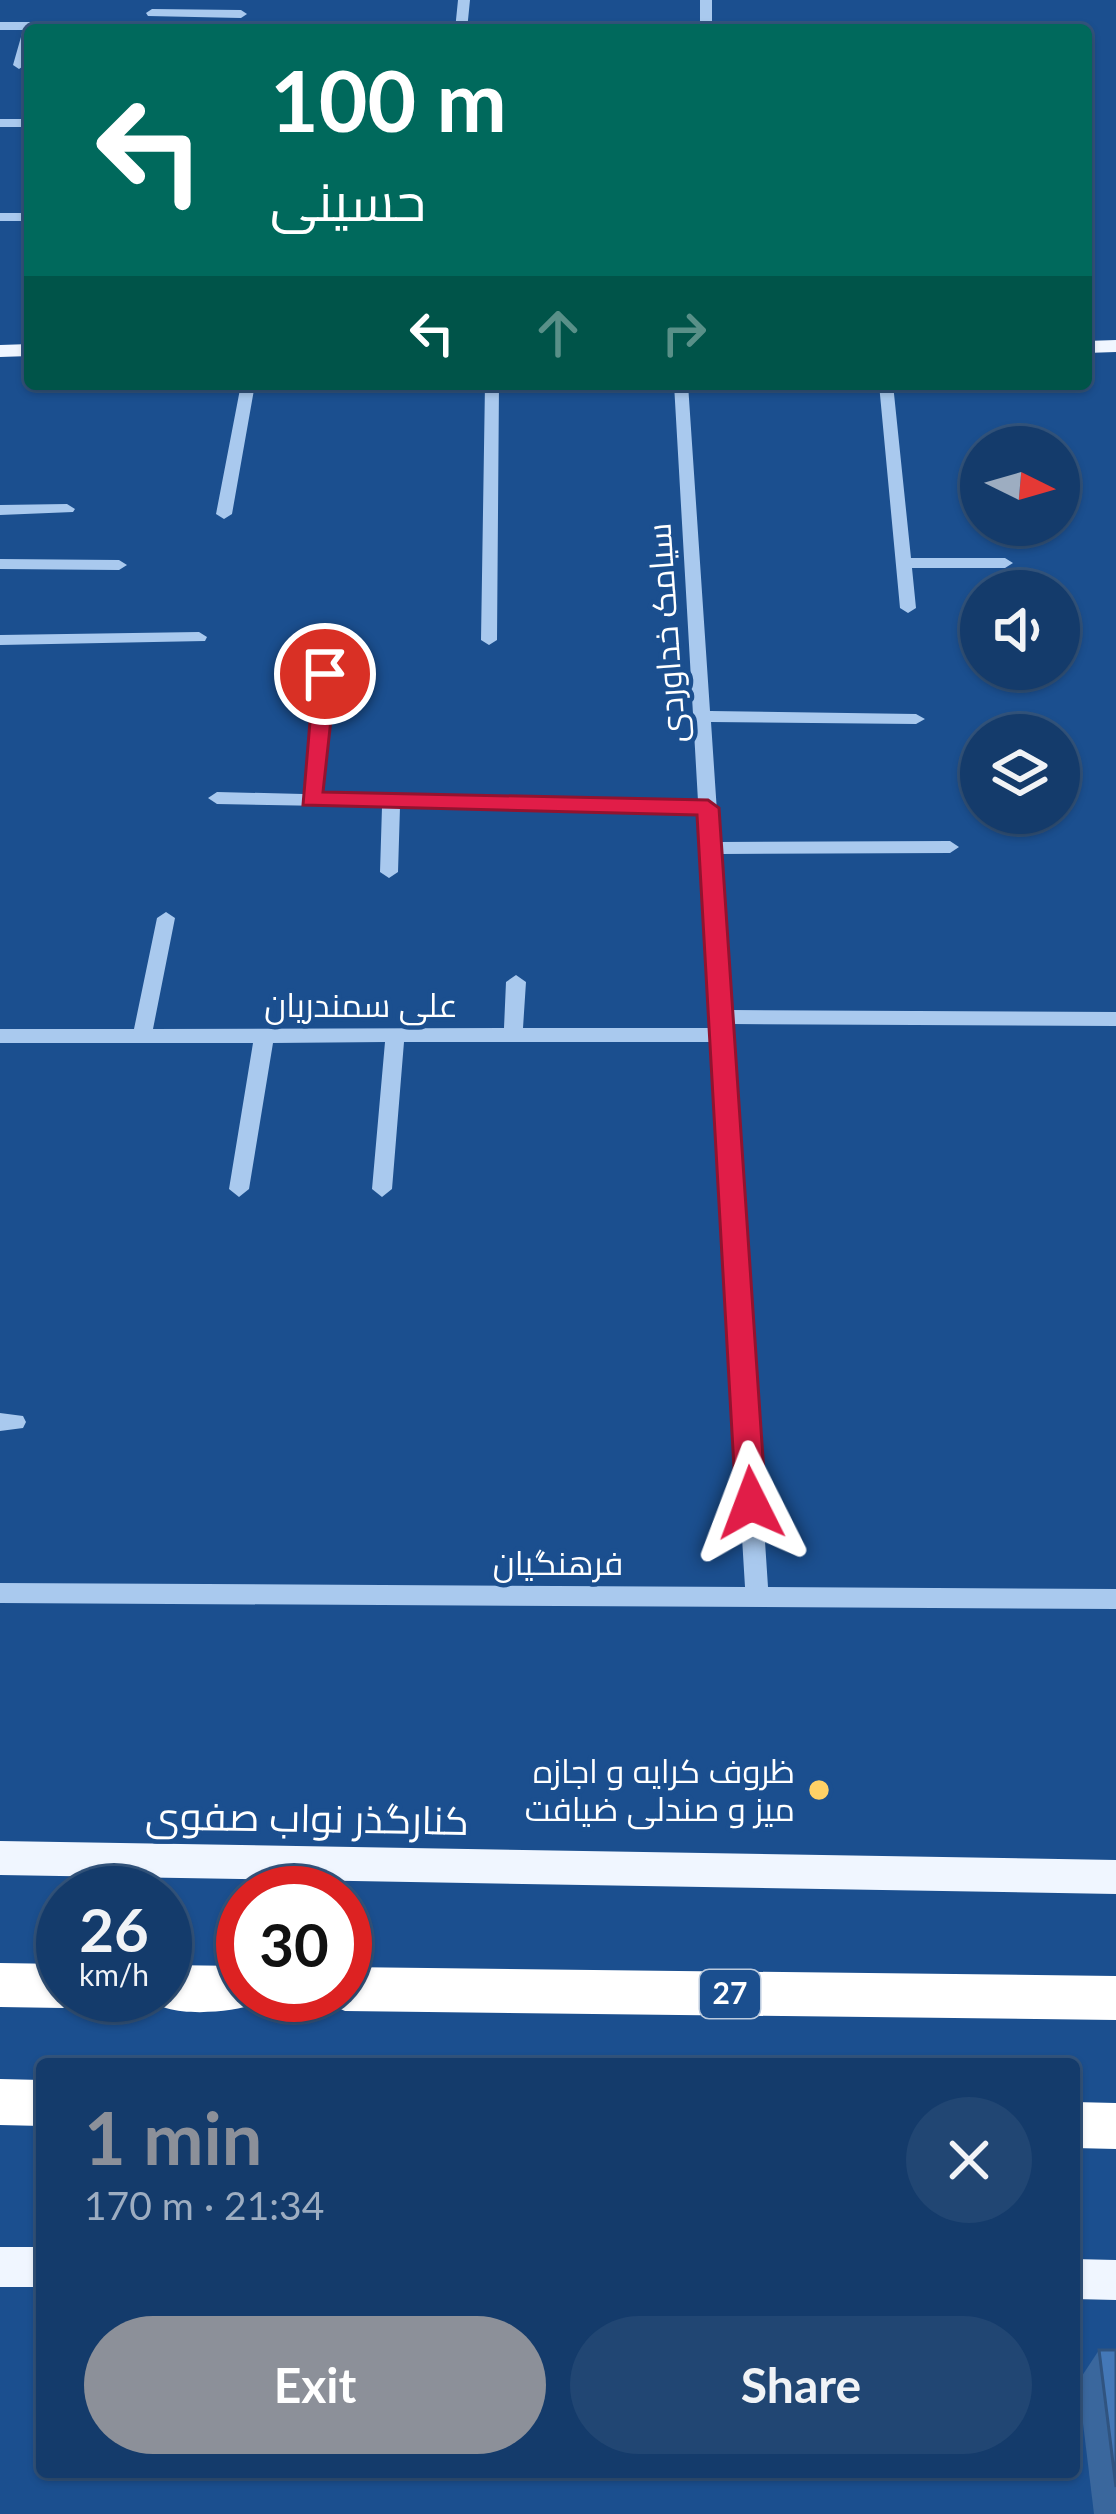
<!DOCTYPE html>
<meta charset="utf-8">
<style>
body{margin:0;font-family:Lato,Cairo,sans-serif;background:#214673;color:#f1f3f6;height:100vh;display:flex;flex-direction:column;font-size:45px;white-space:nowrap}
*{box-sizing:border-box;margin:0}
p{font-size:39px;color:#9dadc1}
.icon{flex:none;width:66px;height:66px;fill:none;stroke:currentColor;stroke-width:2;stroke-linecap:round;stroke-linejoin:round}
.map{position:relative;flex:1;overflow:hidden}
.drawer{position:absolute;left:36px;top:2058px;width:1044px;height:420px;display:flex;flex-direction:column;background:#143b6b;border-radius:12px;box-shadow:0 3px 9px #0004,0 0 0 3px #33557e}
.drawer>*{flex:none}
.hud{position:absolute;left:24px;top:24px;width:1068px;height:366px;border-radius:12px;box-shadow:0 3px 9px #0004,0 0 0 3px #33557e;background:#00695c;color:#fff;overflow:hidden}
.needle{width:78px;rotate:95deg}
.controls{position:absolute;left:960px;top:426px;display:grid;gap:24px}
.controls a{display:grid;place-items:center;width:120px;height:120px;border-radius:50%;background:#143b6b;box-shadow:0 3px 9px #0004,0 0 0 3px #33557e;font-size:60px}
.speed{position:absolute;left:36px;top:1866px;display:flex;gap:24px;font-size:60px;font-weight:700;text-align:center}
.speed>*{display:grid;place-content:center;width:156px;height:156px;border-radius:50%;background:#143b6b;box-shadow:0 3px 9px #0004,0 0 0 3px #33557e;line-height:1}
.speed small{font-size:30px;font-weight:400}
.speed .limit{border:18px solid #d22;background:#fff;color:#111}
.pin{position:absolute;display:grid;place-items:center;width:102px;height:102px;color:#fff;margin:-51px;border:6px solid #fff;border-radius:50%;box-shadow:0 3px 12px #0007}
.me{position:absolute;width:132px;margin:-66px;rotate:357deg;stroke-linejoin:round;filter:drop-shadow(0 0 9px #0008)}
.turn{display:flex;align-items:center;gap:42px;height:252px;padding:0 48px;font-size:54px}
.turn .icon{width:156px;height:156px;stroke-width:2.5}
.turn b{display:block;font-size:84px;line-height:102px}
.lanes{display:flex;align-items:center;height:114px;padding:0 48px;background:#0003;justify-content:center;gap:60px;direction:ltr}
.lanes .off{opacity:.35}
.round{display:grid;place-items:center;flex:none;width:126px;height:126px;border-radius:63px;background:#214673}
.overview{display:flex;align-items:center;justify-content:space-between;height:204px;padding:0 48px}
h1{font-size:72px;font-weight:700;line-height:90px;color:#8c9099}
.button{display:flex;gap:24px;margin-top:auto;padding:24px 48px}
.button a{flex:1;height:138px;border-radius:72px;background:#8c9099;color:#fff;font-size:48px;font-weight:700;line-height:138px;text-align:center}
.button a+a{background:#214673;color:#f1f3f6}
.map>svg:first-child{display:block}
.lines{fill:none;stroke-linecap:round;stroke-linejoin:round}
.minor{fill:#a9c9ee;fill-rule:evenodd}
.major{fill:#f0f6ff;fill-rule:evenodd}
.highway{fill:#fff;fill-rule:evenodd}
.wall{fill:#3a679d}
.building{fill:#4478b7;stroke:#305480;stroke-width:3}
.route{fill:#e11d48;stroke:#92132f;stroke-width:3}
.poi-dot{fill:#ffd166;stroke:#1b4f8f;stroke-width:4.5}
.labels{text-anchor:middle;stroke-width:9;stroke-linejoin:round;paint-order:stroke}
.shield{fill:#1b4f8f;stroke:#bbcadd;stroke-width:3}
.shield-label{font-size:30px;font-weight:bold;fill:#fff}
.street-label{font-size:33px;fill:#fff;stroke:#1b4f8f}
.poi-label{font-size:33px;fill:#fff;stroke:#1b4f8f;text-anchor:end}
.near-street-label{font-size:39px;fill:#fff;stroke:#1b4f8f}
</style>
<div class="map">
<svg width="1116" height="2514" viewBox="0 0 1116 2514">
<rect width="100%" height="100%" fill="#1b4f8f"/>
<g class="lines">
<path class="minor" d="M458,0H470L467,30H455Z
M700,0H712V30H700Z
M152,9L241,10L247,14L241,18L148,16L146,13Z
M0,22H148L154,26L148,30H30L25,65L19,69L13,65L23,30H0Z
M0,119H30V127H0Z
M0,213H30V221H0Z
M241,384H255L232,514L224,519L216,514Z
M485,384H499L497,640L489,645L481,640Z
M674,384H688L710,711L916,714L925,719L916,724L711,722L719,842L950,841L959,847L950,853L720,854L730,1010L1116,1012V1026L731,1024L768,1587L1116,1589V1609L0,1603V1583L745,1587L712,1042H404L392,1189L382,1197L372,1189L385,1042L273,1043L249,1189L239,1197L229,1189L253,1043H0V1029H134L157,918L166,912L175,918L153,1029L504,1028L506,982L516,975L526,982L523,1028H712L699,813L400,807L398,872L389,878L380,872L382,807L217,804L208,798L217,792L303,794L316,674L324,669L332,674L320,794L698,801Z
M879,384H893L911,558H1005L1013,563L1005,568H912L916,608L908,613L900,608Z
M67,504L75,509L73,512L0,515V505Z
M0,559L119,560L127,565L119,570L0,569Z
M199,632L207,637L205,641L0,645V635Z
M0,1413L23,1416L26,1422L23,1428L0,1431Z"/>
<path class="major" d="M1116,340V352L1086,353V341Z
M30,344V356L0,357V345Z
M0,1841L1116,1860V1894L0,1875Z
M0,2247H42V2287H0Z
M1074,2259L1116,2260V2300L1074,2299Z"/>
<path class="highway" d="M0,1963L63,1964V1995H82L79,2001L63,2008L0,2007Z
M165,1965L243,1966V1995H262L259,2003C234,2013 161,2020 146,1995H165Z
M345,1967L1116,1976V2020L345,2011L329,2004L325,1995H345Z
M0,2079L42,2080V2126L0,2125Z
M1074,2102L1116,2103V2149L1074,2148Z"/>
</g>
<path class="wall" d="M1099,2350H1116V2514H1094L1078,2382Z"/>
<path class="building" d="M1099,2350H1116V2487Z"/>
<path class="route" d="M325,668L336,674L323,792L708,800L719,808L766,1503L761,1512L751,1516L736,1503L697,815L303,805L314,674Z"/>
<circle class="poi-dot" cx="819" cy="1790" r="12"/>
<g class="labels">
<rect class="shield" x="700" y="1970" width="60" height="48" rx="9"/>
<g class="shield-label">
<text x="730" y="2004">27</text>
</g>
<g class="street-label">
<text transform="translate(666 633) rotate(-94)" y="12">سیامک خداوردی</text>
<text x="361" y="1017">علی سمندریان</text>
<text x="558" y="1575">فرهنگیان</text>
</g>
<g class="poi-label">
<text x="795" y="1783">ظروف کرایه و اجازه<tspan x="795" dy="38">میز و صندلی ضیافت</tspan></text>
</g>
<g class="near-street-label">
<text transform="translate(307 1818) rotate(1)" y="14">کنارگذر نواب صفوی</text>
</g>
</g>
</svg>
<div class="controls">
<a><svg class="needle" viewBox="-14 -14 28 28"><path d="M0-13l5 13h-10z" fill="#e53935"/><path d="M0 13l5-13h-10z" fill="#9dadc1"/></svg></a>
<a><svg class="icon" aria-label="sound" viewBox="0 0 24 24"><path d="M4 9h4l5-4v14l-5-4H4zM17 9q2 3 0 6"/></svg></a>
<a><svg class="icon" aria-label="layers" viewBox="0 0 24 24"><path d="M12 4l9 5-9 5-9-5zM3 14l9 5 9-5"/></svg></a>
</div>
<div class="speed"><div>26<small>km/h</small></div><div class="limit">30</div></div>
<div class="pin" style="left:325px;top:674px;background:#d93025"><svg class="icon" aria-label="arrive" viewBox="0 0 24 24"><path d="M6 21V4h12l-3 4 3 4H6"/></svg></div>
<svg class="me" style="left:751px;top:1503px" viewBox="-20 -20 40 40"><path d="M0-17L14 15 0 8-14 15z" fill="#e11d48" stroke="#fff" stroke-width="4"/></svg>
<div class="hud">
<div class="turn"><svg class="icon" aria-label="left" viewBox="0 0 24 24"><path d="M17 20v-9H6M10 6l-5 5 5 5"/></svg><div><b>100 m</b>حسینی</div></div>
<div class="lanes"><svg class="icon" aria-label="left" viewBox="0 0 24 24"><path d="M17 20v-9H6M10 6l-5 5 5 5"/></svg><svg class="icon off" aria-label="ahead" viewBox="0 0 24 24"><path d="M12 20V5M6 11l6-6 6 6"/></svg><svg class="icon off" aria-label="right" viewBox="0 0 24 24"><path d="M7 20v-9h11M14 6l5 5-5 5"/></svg></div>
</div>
<section class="drawer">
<div class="overview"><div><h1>1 min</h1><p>170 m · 21:34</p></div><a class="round"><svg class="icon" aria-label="close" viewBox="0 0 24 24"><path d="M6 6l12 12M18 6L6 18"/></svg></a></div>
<div class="button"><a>Exit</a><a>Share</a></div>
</section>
</div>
